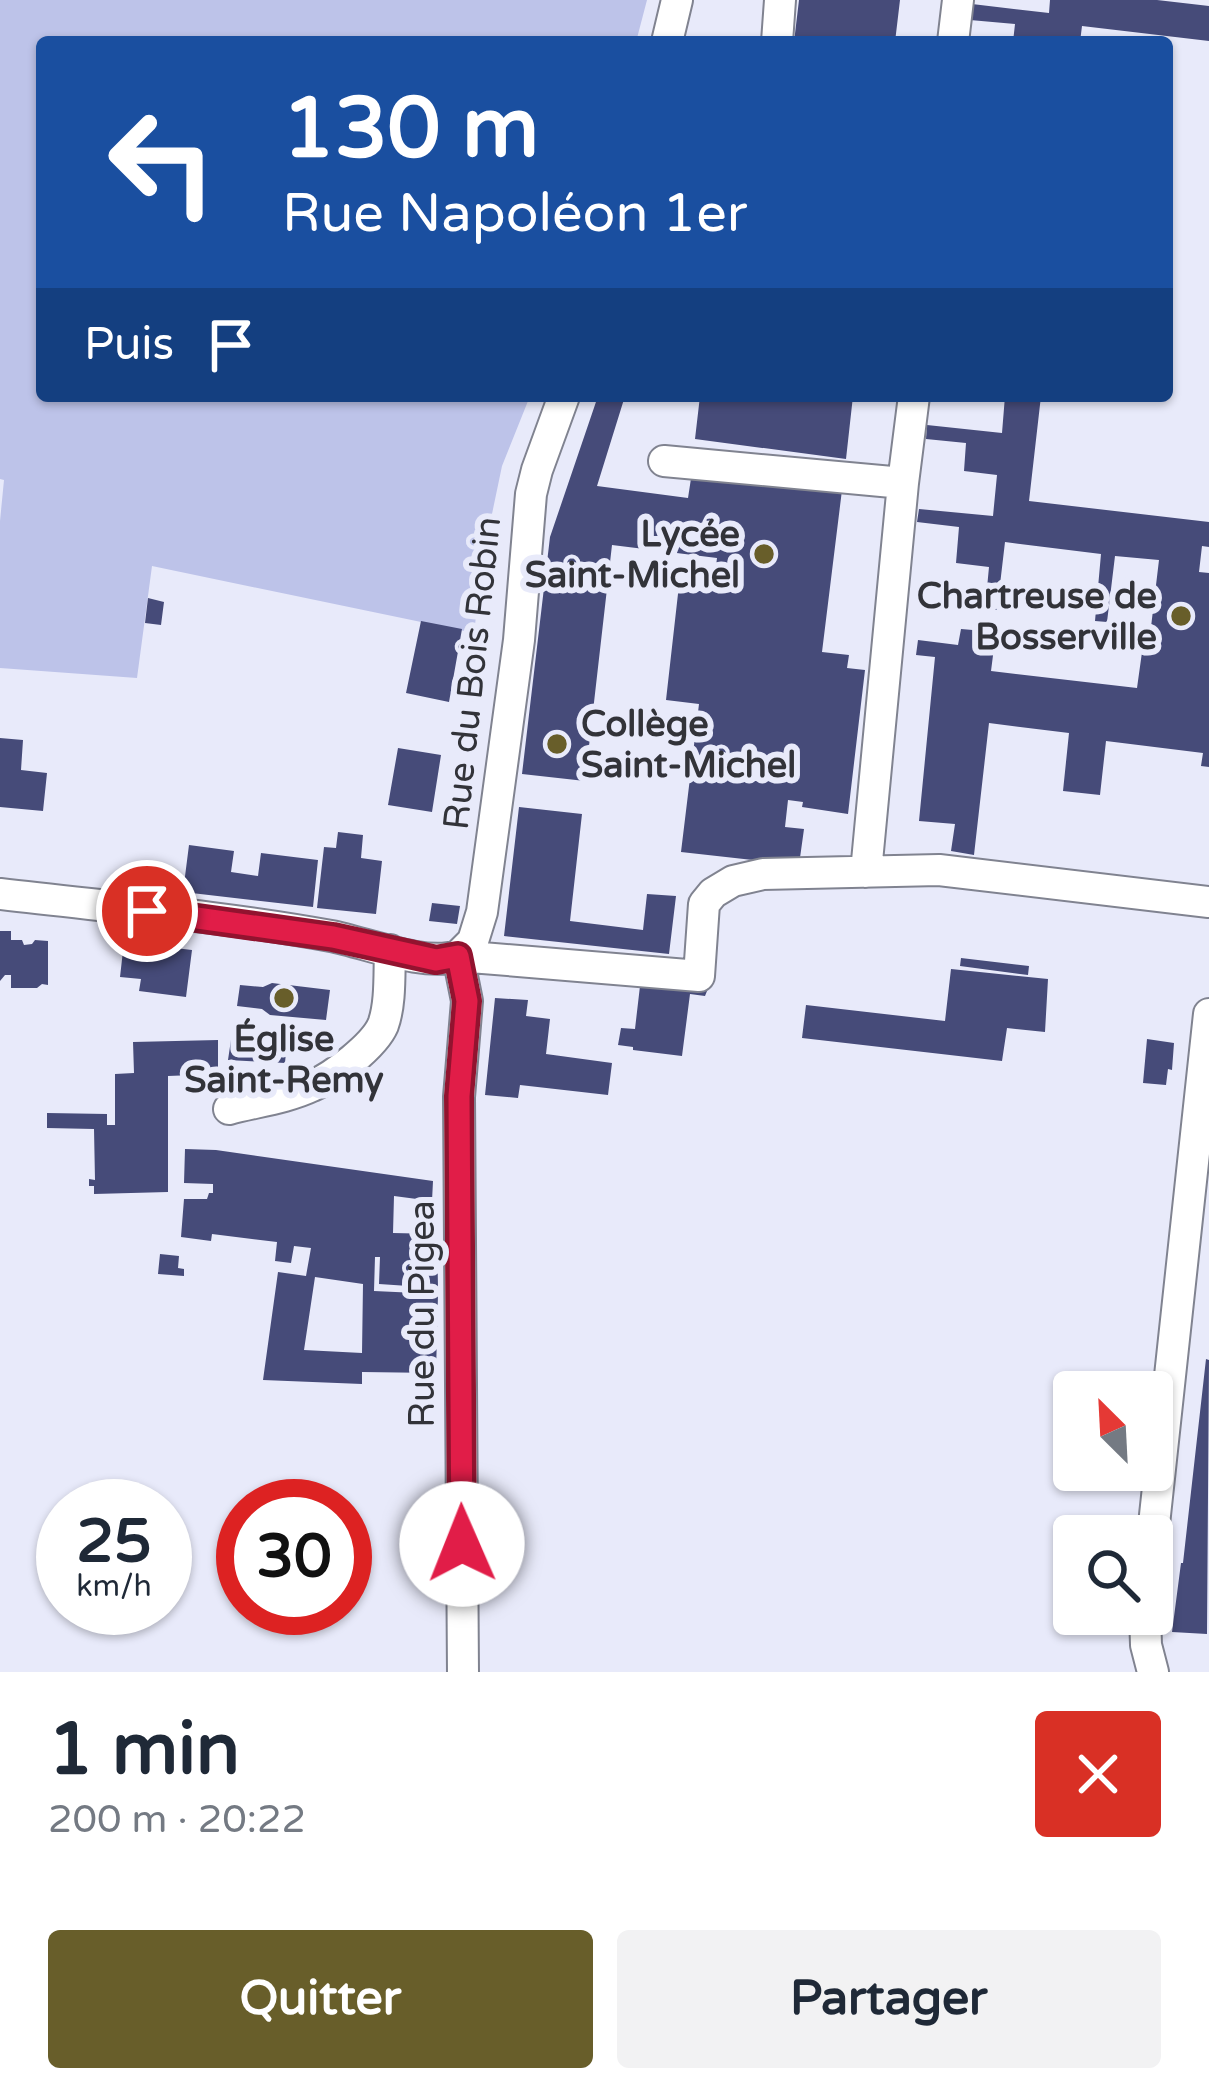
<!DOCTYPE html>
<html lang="fr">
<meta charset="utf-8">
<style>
body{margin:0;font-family:"Varela Round",sans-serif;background:#f2f2f3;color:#1f2937;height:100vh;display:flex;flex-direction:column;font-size:45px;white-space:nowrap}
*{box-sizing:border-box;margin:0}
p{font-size:39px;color:#747a83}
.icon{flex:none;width:66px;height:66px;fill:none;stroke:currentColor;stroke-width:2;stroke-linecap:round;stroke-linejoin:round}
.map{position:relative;height:1672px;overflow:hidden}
.sheet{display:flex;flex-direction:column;background:#fff;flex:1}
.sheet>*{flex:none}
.top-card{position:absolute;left:36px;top:36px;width:1137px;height:366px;border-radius:12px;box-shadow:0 3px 9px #0004;background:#1a4fa0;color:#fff;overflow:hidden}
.needle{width:78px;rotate:336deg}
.tools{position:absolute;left:1053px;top:1371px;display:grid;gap:24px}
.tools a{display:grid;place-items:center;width:120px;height:120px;border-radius:12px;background:#fff;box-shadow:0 3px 9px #0004;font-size:60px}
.speed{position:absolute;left:36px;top:1479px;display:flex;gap:24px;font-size:60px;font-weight:700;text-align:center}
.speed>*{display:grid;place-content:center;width:156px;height:156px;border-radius:50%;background:#fff;box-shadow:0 3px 9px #0004;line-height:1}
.speed small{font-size:30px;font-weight:400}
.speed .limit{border:18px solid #d22;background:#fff;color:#111}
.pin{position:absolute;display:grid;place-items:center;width:102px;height:102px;color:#fff;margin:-51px;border:6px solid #fff;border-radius:50%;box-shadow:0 3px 12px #0007}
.me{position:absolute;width:132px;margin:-66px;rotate:359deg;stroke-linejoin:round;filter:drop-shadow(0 0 9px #0008)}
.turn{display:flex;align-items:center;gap:42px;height:252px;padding:0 48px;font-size:54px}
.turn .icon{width:156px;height:156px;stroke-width:2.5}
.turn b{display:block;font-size:84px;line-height:102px}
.then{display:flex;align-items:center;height:114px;padding:0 48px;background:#0003;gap:24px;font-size:45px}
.round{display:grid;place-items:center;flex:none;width:126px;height:126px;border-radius:12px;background:#f2f2f3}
.summary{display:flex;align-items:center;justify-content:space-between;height:204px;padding:0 48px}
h1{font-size:72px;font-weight:800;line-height:90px}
.button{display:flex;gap:24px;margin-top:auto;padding:24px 48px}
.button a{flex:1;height:138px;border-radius:12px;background:#685e2a;color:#fff;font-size:48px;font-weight:800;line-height:138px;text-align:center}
.button a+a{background:#f2f2f3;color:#1f2937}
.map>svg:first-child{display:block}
.green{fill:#bdc3e9}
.building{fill:#464b79;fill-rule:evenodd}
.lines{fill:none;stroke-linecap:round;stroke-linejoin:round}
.minor-casing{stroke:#808390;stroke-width:34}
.minor{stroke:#fff;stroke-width:30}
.route-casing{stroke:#92132f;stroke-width:30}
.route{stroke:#e11d48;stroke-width:21}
.poi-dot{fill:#685e2a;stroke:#e8eafa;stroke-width:4.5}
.labels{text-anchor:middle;stroke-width:12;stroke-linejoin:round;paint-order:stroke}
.poi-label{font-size:36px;font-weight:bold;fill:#323339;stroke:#e8eafa;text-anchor:end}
.street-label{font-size:36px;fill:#323339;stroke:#e8eafa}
</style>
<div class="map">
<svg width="1209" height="1672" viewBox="0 0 1209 1672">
<rect width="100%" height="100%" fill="#e8eafa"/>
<path class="green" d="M0,0H647L636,42H42V396H530L502,466L483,557L474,633L152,566L137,678L0,668V521L4,480L0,479Z"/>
<path class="building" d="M799,0H900L895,42H794Z
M1050,0H1157L1209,6V41L1082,26L1080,42H1013L1015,24L970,20L972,4L1049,13Z
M598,396H625L597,486L688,498L692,472L842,490L822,652L849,655L847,668L865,670L848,814L802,807L803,802L788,800L785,827L804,829L799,865L681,852L699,704L666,700L679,585L713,589L717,558L612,545L585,781L522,774L550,537Z
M700,396H853L846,459L695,439Z
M1005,396H1041L1029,501L1209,522V547L1202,546L1199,572L1209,573V767L1201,766L1203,753L1106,741L1100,795L1063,791L1069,733L989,723L974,855L951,851L955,824L919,821L935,657L916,655L918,640L958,645L961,629L996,632L991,671L1137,688L1143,645H1137L1138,626L1151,627L1159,560L1115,556L1107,622L1095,621L1101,554L1005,542L997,610L985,609L989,567L956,563L959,527L917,522L919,509L993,516L997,475L964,471L966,443L926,439L927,425L1002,433Z
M148,598L164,602L161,625L145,623Z
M421,621L462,629L449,702L406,693Z
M0,738L23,740L21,770L47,773L43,811L0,807Z
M398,748L441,755L432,812L388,805Z
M519,807L582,814L570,921L643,930L647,894L676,896L669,954L504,936Z
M338,832L363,835L361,858L382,861L376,914L317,908L324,847L336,848Z
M189,845L234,851L231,872L258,876L261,853L318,860L313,907L183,892Z
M432,903L460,906L457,924L429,921Z
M0,931H11V940H22L24,945L32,944L35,940L48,941V985L42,984L37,988H11V975H5L0,981Z
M124,942L192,950L186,997L139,991L141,979L120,977Z
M961,958L1029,966L1028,975L960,966Z
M951,969L1048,979L1045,1032L1007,1028L1002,1061L802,1038L806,1005L945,1021Z
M272,983L330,990L326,1020L270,1015L262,1009L237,1006L240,985L263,987Z
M640,986L707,991L705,996L690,994L682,1056L633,1050V1047L618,1045L621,1028L635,1029Z
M495,998L528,1000L526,1016L550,1019L546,1054L612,1063L608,1095L520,1085L518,1098L485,1095Z
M232,1033L287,1040L285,1063L228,1060Z
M1147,1039L1174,1043L1172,1070L1168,1069L1166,1085L1143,1083Z
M218,1040V1074L168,1076V1192L94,1194V1186H89V1179L95,1180L94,1129L47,1128V1113L107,1114V1125H115V1074L134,1073L133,1042Z
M185,1149L216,1150L433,1181L432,1201L394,1196L393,1233L437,1234L438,1288L379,1284L380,1257H375L374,1291L438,1294L436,1373L362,1372V1384L263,1380L278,1272L306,1276L311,1248L294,1246L291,1263L275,1261L277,1242L212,1234L211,1241L181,1237L184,1199H207L209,1193H213V1184L184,1183ZM315,1277L363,1284L362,1353L304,1350Z
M160,1254L179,1256L178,1268L184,1269V1276L158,1274Z
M1206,1359L1209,1360L1207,1634L1172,1632L1181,1563H1183Z"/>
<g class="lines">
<g class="minor-casing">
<path id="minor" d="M667,42L677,0
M777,42L780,0
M953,42L958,0
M664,461L903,483
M866,872L903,483L914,396
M0,894C110,907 222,916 331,936C367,943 424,967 458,956L699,976L704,904L713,893L733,881L763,874L939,870L1209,902
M458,956L467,1001L459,1097L463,1672
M458,956L473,941L482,912L519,640L531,494L537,470L564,396
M229,1109C255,1102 287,1098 312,1086C333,1077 374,1046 383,1025C391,1003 389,973 390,950
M1152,1543L1209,1014
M1145,1614L1146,1645L1153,1672"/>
</g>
<use href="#minor" class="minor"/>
</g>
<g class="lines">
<g class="route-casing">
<path id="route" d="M147,911L333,937L436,960L458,956L467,1001L459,1096L462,1544"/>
</g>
<use href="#route" class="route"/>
</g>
<g class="poi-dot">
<circle cx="764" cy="554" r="12"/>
<circle cx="1181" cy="616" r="12"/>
<circle cx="557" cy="744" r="12"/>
<circle cx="284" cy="998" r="12"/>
</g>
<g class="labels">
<g class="poi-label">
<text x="740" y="546">Lycée<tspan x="740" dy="41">Saint-Michel</tspan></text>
<text x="1157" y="608">Chartreuse de<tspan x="1157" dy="41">Bosserville</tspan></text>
<text x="581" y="736" text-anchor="start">Collège<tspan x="581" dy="41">Saint-Michel</tspan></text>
<text x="284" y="1051" text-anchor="middle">Église<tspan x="284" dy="41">Saint-Remy</tspan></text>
</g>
<g class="street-label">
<text transform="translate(471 673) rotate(-84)" y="13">Rue du Bois Robin</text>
<text transform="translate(421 1314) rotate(-90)" y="13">Rue du Pigea</text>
</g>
</g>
</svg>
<div class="tools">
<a><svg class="needle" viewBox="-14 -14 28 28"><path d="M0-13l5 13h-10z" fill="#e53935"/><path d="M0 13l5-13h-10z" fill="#747a83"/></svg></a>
<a><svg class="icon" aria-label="search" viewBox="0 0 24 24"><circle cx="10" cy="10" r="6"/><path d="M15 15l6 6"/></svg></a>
</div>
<div class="speed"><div>25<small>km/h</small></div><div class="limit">30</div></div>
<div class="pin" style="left:147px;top:911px;background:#d93025"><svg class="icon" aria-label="arrive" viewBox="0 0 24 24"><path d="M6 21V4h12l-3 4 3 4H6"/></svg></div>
<svg class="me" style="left:462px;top:1544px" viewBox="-20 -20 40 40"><circle r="19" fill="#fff"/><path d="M0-13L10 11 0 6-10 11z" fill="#e11d48"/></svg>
<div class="top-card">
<div class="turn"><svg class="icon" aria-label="left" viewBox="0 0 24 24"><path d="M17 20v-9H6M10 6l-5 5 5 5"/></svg><div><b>130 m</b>Rue Napoléon 1er</div></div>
<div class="then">Puis<svg class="icon" aria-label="arrive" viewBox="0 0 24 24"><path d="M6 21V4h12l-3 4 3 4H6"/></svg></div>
</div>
</div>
<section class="sheet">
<div class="summary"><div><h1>1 min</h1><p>200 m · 20:22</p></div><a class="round" style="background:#d93025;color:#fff"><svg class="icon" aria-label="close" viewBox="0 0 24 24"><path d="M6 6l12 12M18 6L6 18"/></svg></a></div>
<div class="button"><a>Quitter</a><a>Partager</a></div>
</section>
